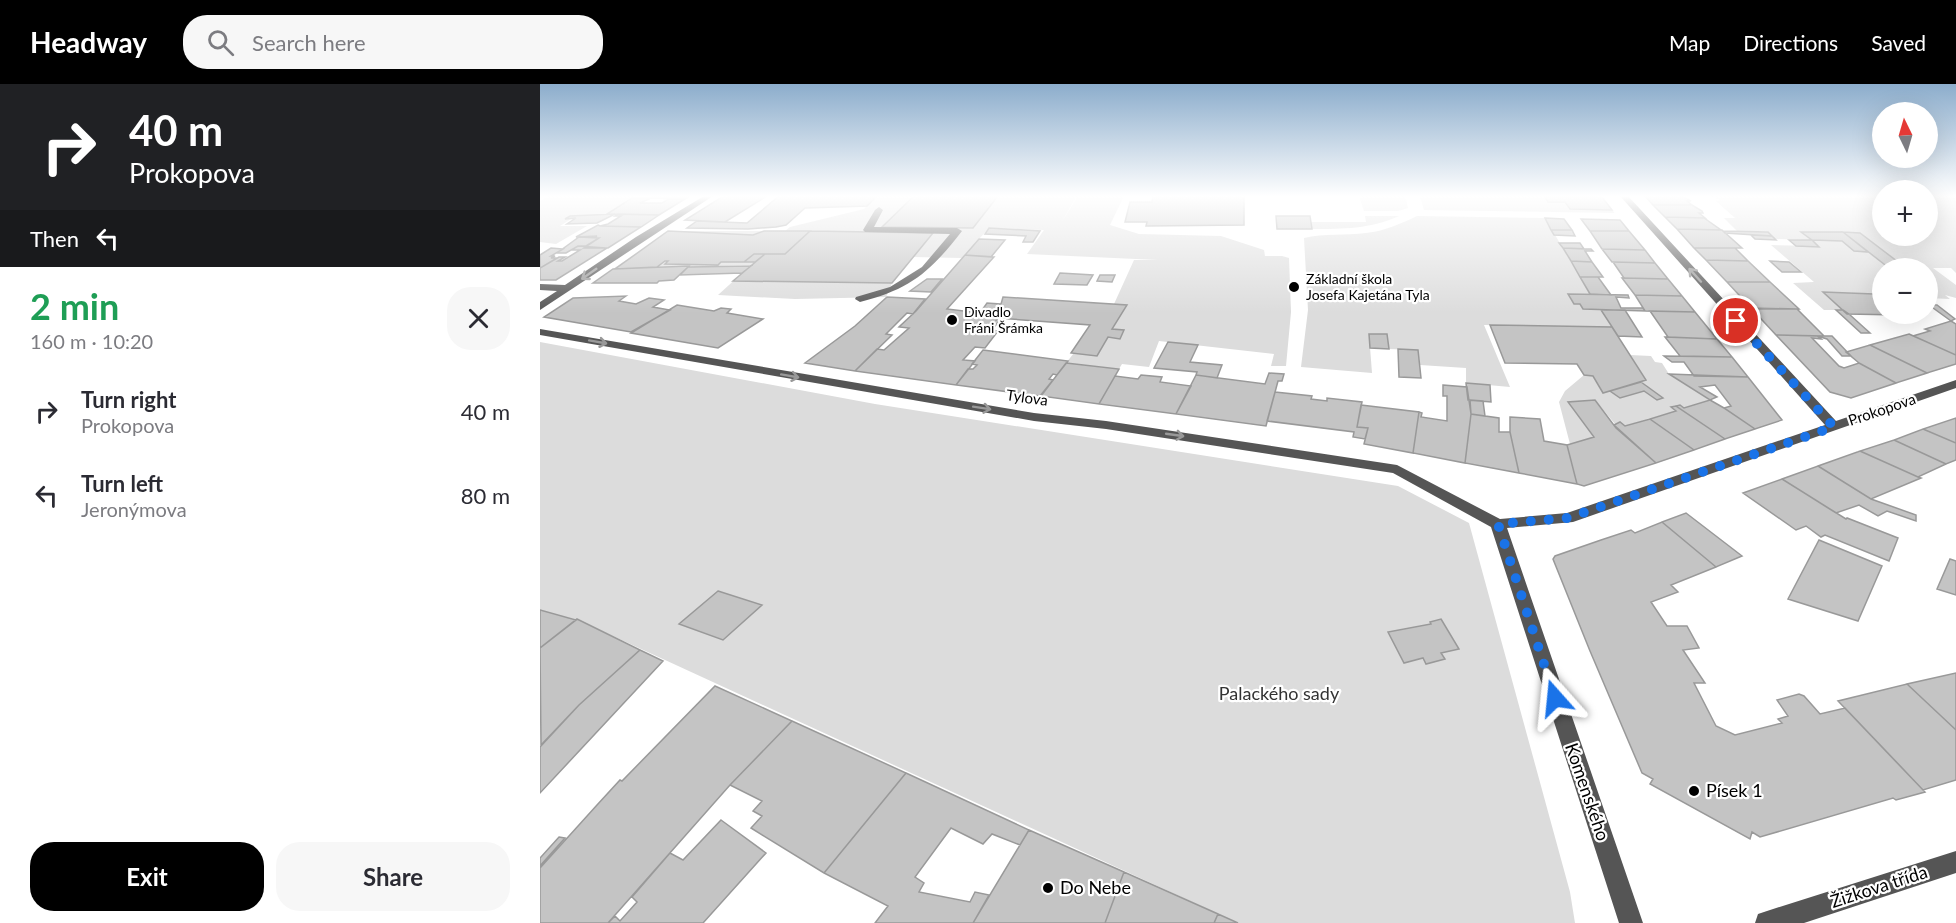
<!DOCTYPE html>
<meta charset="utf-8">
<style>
body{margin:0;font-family:Lato,sans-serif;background:#f7f7f7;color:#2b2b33;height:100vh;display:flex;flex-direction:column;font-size:22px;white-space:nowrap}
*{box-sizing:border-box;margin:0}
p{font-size:20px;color:#7c7c81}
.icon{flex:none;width:33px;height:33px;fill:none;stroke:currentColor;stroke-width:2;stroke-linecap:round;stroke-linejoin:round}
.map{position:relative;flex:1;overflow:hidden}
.panel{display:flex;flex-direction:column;background:#fff;width:540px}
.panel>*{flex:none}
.banner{background:#202124;color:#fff;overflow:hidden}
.needle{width:39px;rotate:355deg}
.buttons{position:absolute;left:1332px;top:18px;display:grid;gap:12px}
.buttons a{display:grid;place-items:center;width:66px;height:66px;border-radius:50%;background:#fff;box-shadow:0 6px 24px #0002;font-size:30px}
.pin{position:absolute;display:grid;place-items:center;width:51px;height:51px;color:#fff;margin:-26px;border:3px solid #fff;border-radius:50%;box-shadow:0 2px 6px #0007}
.me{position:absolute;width:66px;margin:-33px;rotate:342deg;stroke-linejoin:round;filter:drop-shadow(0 0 4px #0008)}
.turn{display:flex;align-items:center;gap:21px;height:126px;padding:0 30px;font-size:27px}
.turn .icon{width:78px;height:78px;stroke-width:2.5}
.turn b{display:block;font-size:42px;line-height:51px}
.then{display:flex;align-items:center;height:57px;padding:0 30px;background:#0003;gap:12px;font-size:22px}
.round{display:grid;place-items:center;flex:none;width:63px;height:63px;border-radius:24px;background:#f7f7f7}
.head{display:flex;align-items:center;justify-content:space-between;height:102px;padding:0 30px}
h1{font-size:36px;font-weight:700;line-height:45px;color:#1e9e55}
.button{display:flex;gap:12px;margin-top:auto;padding:12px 30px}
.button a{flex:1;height:69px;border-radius:24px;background:#000;color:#fff;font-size:24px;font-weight:700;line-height:69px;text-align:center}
.button a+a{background:#f7f7f7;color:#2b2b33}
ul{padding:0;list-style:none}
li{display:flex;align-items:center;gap:18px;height:84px;padding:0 30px}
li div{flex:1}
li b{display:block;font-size:22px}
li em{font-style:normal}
header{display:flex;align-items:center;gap:36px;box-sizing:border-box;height:84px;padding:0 30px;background:#000;color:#fff}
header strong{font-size:28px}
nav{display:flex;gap:33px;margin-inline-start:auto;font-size:21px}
.search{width:420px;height:54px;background:#f7f7f7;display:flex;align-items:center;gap:15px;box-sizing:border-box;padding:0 21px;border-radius:24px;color:#7c7c81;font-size:22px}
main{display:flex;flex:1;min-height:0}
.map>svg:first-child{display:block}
.green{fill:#dcdcdc}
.building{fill:#c4c4c4;stroke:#999;stroke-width:1.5}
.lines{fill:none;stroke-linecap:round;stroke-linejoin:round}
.minor{fill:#555;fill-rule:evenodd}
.oneway{stroke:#999}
.route{stroke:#1a73e8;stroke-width:10;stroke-dasharray:0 18}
.poi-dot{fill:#000;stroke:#fff;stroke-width:2}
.labels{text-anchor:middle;stroke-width:4.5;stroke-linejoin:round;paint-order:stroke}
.far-poi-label{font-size:14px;fill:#000;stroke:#fff;text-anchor:start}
.street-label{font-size:15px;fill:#000;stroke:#fff}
.near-park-label{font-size:18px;fill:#333;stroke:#fff}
.near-poi-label{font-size:18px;fill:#000;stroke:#fff;text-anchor:start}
.near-street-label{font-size:18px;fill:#000;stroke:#fff}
</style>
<header>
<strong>Headway</strong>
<div class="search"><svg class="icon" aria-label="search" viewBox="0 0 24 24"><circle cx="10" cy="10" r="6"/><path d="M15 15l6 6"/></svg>Search here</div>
<nav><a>Map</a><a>Directions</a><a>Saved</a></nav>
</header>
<main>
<section class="panel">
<div class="banner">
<div class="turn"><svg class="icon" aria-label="right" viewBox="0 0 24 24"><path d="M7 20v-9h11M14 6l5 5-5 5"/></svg><div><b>40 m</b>Prokopova</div></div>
<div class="then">Then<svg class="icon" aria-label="left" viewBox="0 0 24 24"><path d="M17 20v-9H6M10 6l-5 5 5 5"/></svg></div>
</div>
<div class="head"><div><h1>2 min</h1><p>160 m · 10:20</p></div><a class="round"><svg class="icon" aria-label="close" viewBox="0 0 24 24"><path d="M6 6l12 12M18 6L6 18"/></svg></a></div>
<ul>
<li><svg class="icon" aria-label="right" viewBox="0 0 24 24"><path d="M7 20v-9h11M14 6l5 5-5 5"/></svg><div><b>Turn right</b><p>Prokopova</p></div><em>40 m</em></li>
<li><svg class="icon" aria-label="left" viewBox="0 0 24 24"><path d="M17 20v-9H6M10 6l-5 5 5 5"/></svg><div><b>Turn left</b><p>Jeronýmova</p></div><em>80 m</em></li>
</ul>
<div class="button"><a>Exit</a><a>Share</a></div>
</section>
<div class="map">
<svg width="1416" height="839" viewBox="0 0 1416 839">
<rect width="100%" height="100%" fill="#fff"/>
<path class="green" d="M9,112H95L67,130L30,132L27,134L31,135L20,142H47L16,160L0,158V117Z
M337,112H537L521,139L538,112H584L570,141L599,150L681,152L724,166L725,172H742L749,174L751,228L746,282H731L734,270L619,257L609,283L582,280L579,285L526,279L534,269L557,272L568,253L580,254L572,245L587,221L574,220L594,176H618L487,170L504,146L449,144L422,174L373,173L352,199L346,213L255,215L178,211L211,181L73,185L129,147H245L250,143L324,125Z
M819,112H865L868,124L858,127H824Z
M880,112H1004L1008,118H1025L1029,125L1072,126L1075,129L884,126Z
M1170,112H1342V152H1388V112H1416V189L1411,184H1393L1416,201V214L1405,211L1410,215L1389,214L1393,218H1388V184H1342V217L1334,210L1284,208L1303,226H1284L1253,199L1274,198L1231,161L1278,162L1272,156L1235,155L1227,147H1197L1184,134H1195L1176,117L1181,116Z
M825,132H859C831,145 802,145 772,145L771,138H826Z
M877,132L1005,134L1050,210H1029L1034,220H1040L1043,225L1061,226L1072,243L944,241L970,303L926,299V284L880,281L878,266L849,265L847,250H829L832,289L761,283L768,226L764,154C784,149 806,152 826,149C845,147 860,140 877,132Z
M0,258L335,320L858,402L929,439L1030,808L1035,839H698L38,536L0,527Z
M1090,271L1111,272L1115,278L1122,279L1129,290L1170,316L1144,324L1140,321L1132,323L1136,327L1085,342L1080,339L1075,340L1055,316L1029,318L1054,353L1030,360L1019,318L1025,307L1044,291L1053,292L1063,309L1070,307L1080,314L1104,307L1117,315L1123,314L1101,298L1105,296Z"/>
<path class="building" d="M114,112H150L145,115L109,114Z
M221,112H227L185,138L145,136L182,113Z
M239,112H337L327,122L265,124L246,141L236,143L208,145L147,144L157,137L207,139Z
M374,112H458L433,144L342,143Z
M613,112H704V141L606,142L607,138H585L590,118H612Z
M1004,112L1062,113L1072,126L1030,125L1025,118H1008Z
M1105,112H1141L1151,117H1147L1152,121H1113Z
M92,114H111L100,119H122L129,115H145L119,131L67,130Z
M1113,121H1152L1162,127L1163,129H1159L1165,134L1125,133Z
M75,130L57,139L27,140L36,134L25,135L30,132Z
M78,130L119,131L101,143L60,142L68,140L81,132H75Z
M736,132H770L772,145H737Z
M1125,133L1164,134L1181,146L1137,145Z
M1005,134L1024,135L1032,146H1011Z
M1041,135L1080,136L1089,147H1050Z
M58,141L60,142L101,143L68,164H44L59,154H53L57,152L36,153Z
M449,144L500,147L493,158H483L486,152L445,150Z
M1137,145L1182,146L1202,164H1154Z
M1011,146H1032L1035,152L1014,151Z
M128,147L213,151L224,147H270L245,170H214L204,178H181L178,181L125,180L128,177H125L117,183L75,185Z
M270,147L393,149L352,199L193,197L225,170H245Z
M1050,147H1089L1105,166L1062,165Z
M1183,147L1228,148L1232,152L1185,149Z
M1261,148H1303L1328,168L1314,167L1302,157L1272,156Z
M1303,148L1320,149L1366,184H1349Z
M1211,151L1232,152L1236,156L1215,155Z
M39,153L59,154L46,162H38L26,169H17Z
M439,155L465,156L451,173L425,171Z
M1249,156H1272L1279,163L1256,162Z
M1019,159H1040L1044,165L1023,164Z
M38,162L67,164L16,196H0V184L19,173H25L18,177H22L40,166H32Z
M11,164L23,165L11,172H15L11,174H17L0,184V171Z
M1023,164L1051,165L1053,167H1045L1052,178L1031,177Z
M1154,164H1195L1208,177L1166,176Z
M1062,165L1105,166L1115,179L1072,178Z
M214,170H225L215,178H204Z
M425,171L454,173L407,225L440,229L447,219L460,220L456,236H460L452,246L458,247L445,264L435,263L423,276L435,277L416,301L315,287L337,265L344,266L369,244L359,243L376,227Z
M1166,176L1208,177L1230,198H1187Z
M1031,177L1052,178L1063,193H1040Z
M1230,177L1249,178L1261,188H1242Z
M1073,178L1115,179L1128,195L1084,194Z
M149,182L134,196L119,197L117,199H53L73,185Z
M211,182L202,189L140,191L148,183Z
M520,189L553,191L547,201L514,200Z
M560,191H575L572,198L557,197Z
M1040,193H1058L1071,211L1050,210Z
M1082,194L1128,195L1142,212L1095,211Z
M387,195H402L391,208L370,207Z
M1187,198H1230L1259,225H1212Z
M1283,208L1334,210L1342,217V230L1360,231L1307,230Z
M1028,210L1088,211L1089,214L1076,213L1081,224H1103L1105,227L1043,225L1040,220H1034Z
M1095,211L1142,212L1155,228L1105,227Z
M86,212L79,217L96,220L109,214L124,216L113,223L130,226L91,248L4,233L33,214Z
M347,213L385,215L373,230L367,229L346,250L352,251L315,287L265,279L315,242Z
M463,213L587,221L572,245L584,246L580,255L568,253L557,272L531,269L550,241L457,234Z
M137,221L174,227L181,224L191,225L187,229L223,235L178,264L91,249Z
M1389,221H1397L1415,235L1411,237Z
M1211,224L1257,225L1284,252L1236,251Z
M1061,226H1085L1102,253L1078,252Z
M1296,226H1303L1309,230L1330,249H1321Z
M1110,227L1155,228L1177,255L1128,253Z
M1411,237L1416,240V271L1373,252L1390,247L1385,245Z
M950,241L1072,243L1106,296L1063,309L1053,292L1044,291L1037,280L965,279Z
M829,250H847L849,265L830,264Z
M1369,250L1416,271V280L1387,289L1330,261Z
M1236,251L1277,252L1281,255L1272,254L1299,282L1304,284L1319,279L1356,299L1311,314L1290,308Z
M1277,252H1292L1311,272H1302L1287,255Z
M1125,253L1177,255L1192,273L1140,272Z
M628,258L658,261L650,278L682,281L677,294L656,291L657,288L614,284Z
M1330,261L1387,289L1356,299L1319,279L1306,268Z
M858,265L878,266L881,294L859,293Z
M443,266L528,277L517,291L513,290L509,295L513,296L500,312L416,301L428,285H433L437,281L432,280Z
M1124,272L1192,273L1208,293L1154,292L1144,278H1132Z
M526,279L579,285L559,320L501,312Z
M729,289L744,290L742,297H738L726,342L636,330L656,291L725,300Z
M1129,290L1208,293L1242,336L1215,345L1184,324L1191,322L1175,301L1160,303L1177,313L1170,316Z
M601,291L622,293L620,298L651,302L636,330L559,320L575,292L598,295Z
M1101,298L1123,314L1117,316L1104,307L1080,314L1070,307Z
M926,299L950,301L951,318L928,316Z
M903,301L927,303L931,330L925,379L873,369L879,328L882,329L881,333L907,337V312H903Z
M735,308L772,312L771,315L787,317V314L822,318L817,343L828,344L825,355L813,353L814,348L727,337Z
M930,316L943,317L945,332L931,330Z
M1055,316L1076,344L1116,379L1044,402L1037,400L1027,361L1054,353L1028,318Z
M1170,316L1184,324L1215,345L1185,355L1136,322L1140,321L1144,324Z
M821,321L879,328L873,369L824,360L828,344L817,343Z
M1136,322L1185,355L1154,366L1110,335L1136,327L1131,323Z
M931,330L959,334V348H970L979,389L925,379Z
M970,333L1000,335L1004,357L1027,361L1037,400L979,389L970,348Z
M1416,334V359L1383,345Z
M1110,335L1154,366L1116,379L1074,341L1080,338L1085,342Z
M1383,345L1416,359V376L1406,380L1354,356Z
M1354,356L1406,380L1378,393L1320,367Z
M1320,367L1378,393L1381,394L1331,415L1278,382Z
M1278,382L1331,415L1376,431V437L1347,427L1338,432L1319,421L1296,429L1242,395Z
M1242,395L1306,435L1307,434L1358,454L1349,477L1285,451L1281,453L1266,442L1256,446L1203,409Z
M1146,429L1202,472L1176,483L1122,438Z
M1122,438L1176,483L1131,501L1138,508L1111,518L1127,542H1147L1159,564L1143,566L1165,599H1154L1176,642L1195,651L1242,639L1238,635L1248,632L1237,616L1259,610L1264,612L1280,630L1305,624L1385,708L1356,716L1353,714L1220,753L1212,748L1210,755L1110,700L1113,695L1102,689L1050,567L1013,475L1015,472L1061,456L1091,446L1095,449Z
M1279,456L1342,482L1318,537L1248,515Z
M1410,475L1416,477V511L1397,505Z
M178,507L222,521L183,556L139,540Z
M0,526L36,536L0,564Z
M37,535L100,566L39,621L1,661L0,564Z
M901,535L919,565L901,569L905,575L886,580L883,574L864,579L848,548L891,540L890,538Z
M100,566L123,577L0,709V663L39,621Z
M1416,589V646L1367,600Z
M1367,600L1416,646V696L1383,706L1298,617Z
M175,602L252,637L190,701L68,839H0V784L57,721L80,696L82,697Z
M252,637L366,689L284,789L211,744L222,732L213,727L222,717L190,701Z
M366,689L489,746L480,761L452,750L443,760L411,744L375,793L384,799L379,808L430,818L435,808L449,811L433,839H335L348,822L284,789Z
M181,736L226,769L163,839H68L75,832L80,837L97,818L92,813L130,769L143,776Z
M489,746L584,788L565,839H433Z
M19,753L25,754L0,782V774Z
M584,788L678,830L674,839H565Z
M678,830L698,839H674Z"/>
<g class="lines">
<path class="minor" d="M164,112H173L0,226V218L17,207L0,206V200L25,201L96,153Z
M1080,112H1088L1296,337L1416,296V304L1033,438L967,444L1103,839H1079L951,443L853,389L566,345L494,337L0,251V245L494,329L566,337L857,381L960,435L1027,429L1285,341Z
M339,123L343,126L334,143L417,144L422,147C390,188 371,205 320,218L315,215L316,213L350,203L382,183L410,150L325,148L323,146L335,126Z
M1416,767V789L1264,839H1215L1218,830L1227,827Z"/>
</g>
<defs><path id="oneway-shaft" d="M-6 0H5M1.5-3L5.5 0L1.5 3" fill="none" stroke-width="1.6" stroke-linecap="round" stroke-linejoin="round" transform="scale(1.5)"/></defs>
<g class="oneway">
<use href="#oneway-shaft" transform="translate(49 190) rotate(145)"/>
<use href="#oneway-shaft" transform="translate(1155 191) rotate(-132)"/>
<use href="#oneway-shaft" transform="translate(58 258) rotate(10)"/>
<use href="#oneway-shaft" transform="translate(250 292) rotate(10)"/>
<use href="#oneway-shaft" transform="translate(442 324) rotate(9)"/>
<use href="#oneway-shaft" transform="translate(635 351) rotate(8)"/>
</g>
<linearGradient id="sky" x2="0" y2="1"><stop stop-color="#8cadcc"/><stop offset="0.49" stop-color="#fff"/><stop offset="1" stop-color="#fff" stop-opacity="0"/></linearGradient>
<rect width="1416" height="229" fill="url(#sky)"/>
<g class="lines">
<path class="route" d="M1015,614L958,440L1028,434L1294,343L1196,237"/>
</g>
<g class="poi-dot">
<circle cx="754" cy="203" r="6"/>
<circle cx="412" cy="236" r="6"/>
<circle cx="1154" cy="707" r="6"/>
<circle cx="508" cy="804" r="6"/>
</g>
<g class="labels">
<g class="far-poi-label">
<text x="766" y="200">Základní škola<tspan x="766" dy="16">Josefa Kajetána Tyla</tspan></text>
<text x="424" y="233">Divadlo<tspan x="424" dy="16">Fráni Šrámka</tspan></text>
</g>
<g class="street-label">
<text transform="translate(487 314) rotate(8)" y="5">Tylova</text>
<text transform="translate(1342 326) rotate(-19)" y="5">Prokopova</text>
</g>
<g class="near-park-label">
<text x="739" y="616">Palackého sady</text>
</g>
<g class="near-poi-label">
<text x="1166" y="713">Písek 1</text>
<text x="520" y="810">Do Nebe</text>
</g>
<g class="near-street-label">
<text transform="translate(1047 708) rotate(71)" y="6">Komenského</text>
<text transform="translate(1339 803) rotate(-18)" y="6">Žižkova třída</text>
</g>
</g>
</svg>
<div class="buttons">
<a><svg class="needle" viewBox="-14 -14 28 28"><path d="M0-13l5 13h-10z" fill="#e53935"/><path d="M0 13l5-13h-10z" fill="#7c7c81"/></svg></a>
<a>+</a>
<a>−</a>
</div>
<div class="pin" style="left:1196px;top:237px;background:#d93025"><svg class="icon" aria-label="arrive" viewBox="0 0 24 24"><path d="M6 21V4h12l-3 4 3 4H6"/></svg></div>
<svg class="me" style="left:1015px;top:614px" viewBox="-20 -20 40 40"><path d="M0-17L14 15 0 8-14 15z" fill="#1a73e8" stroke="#fff" stroke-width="4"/></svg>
</div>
</main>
